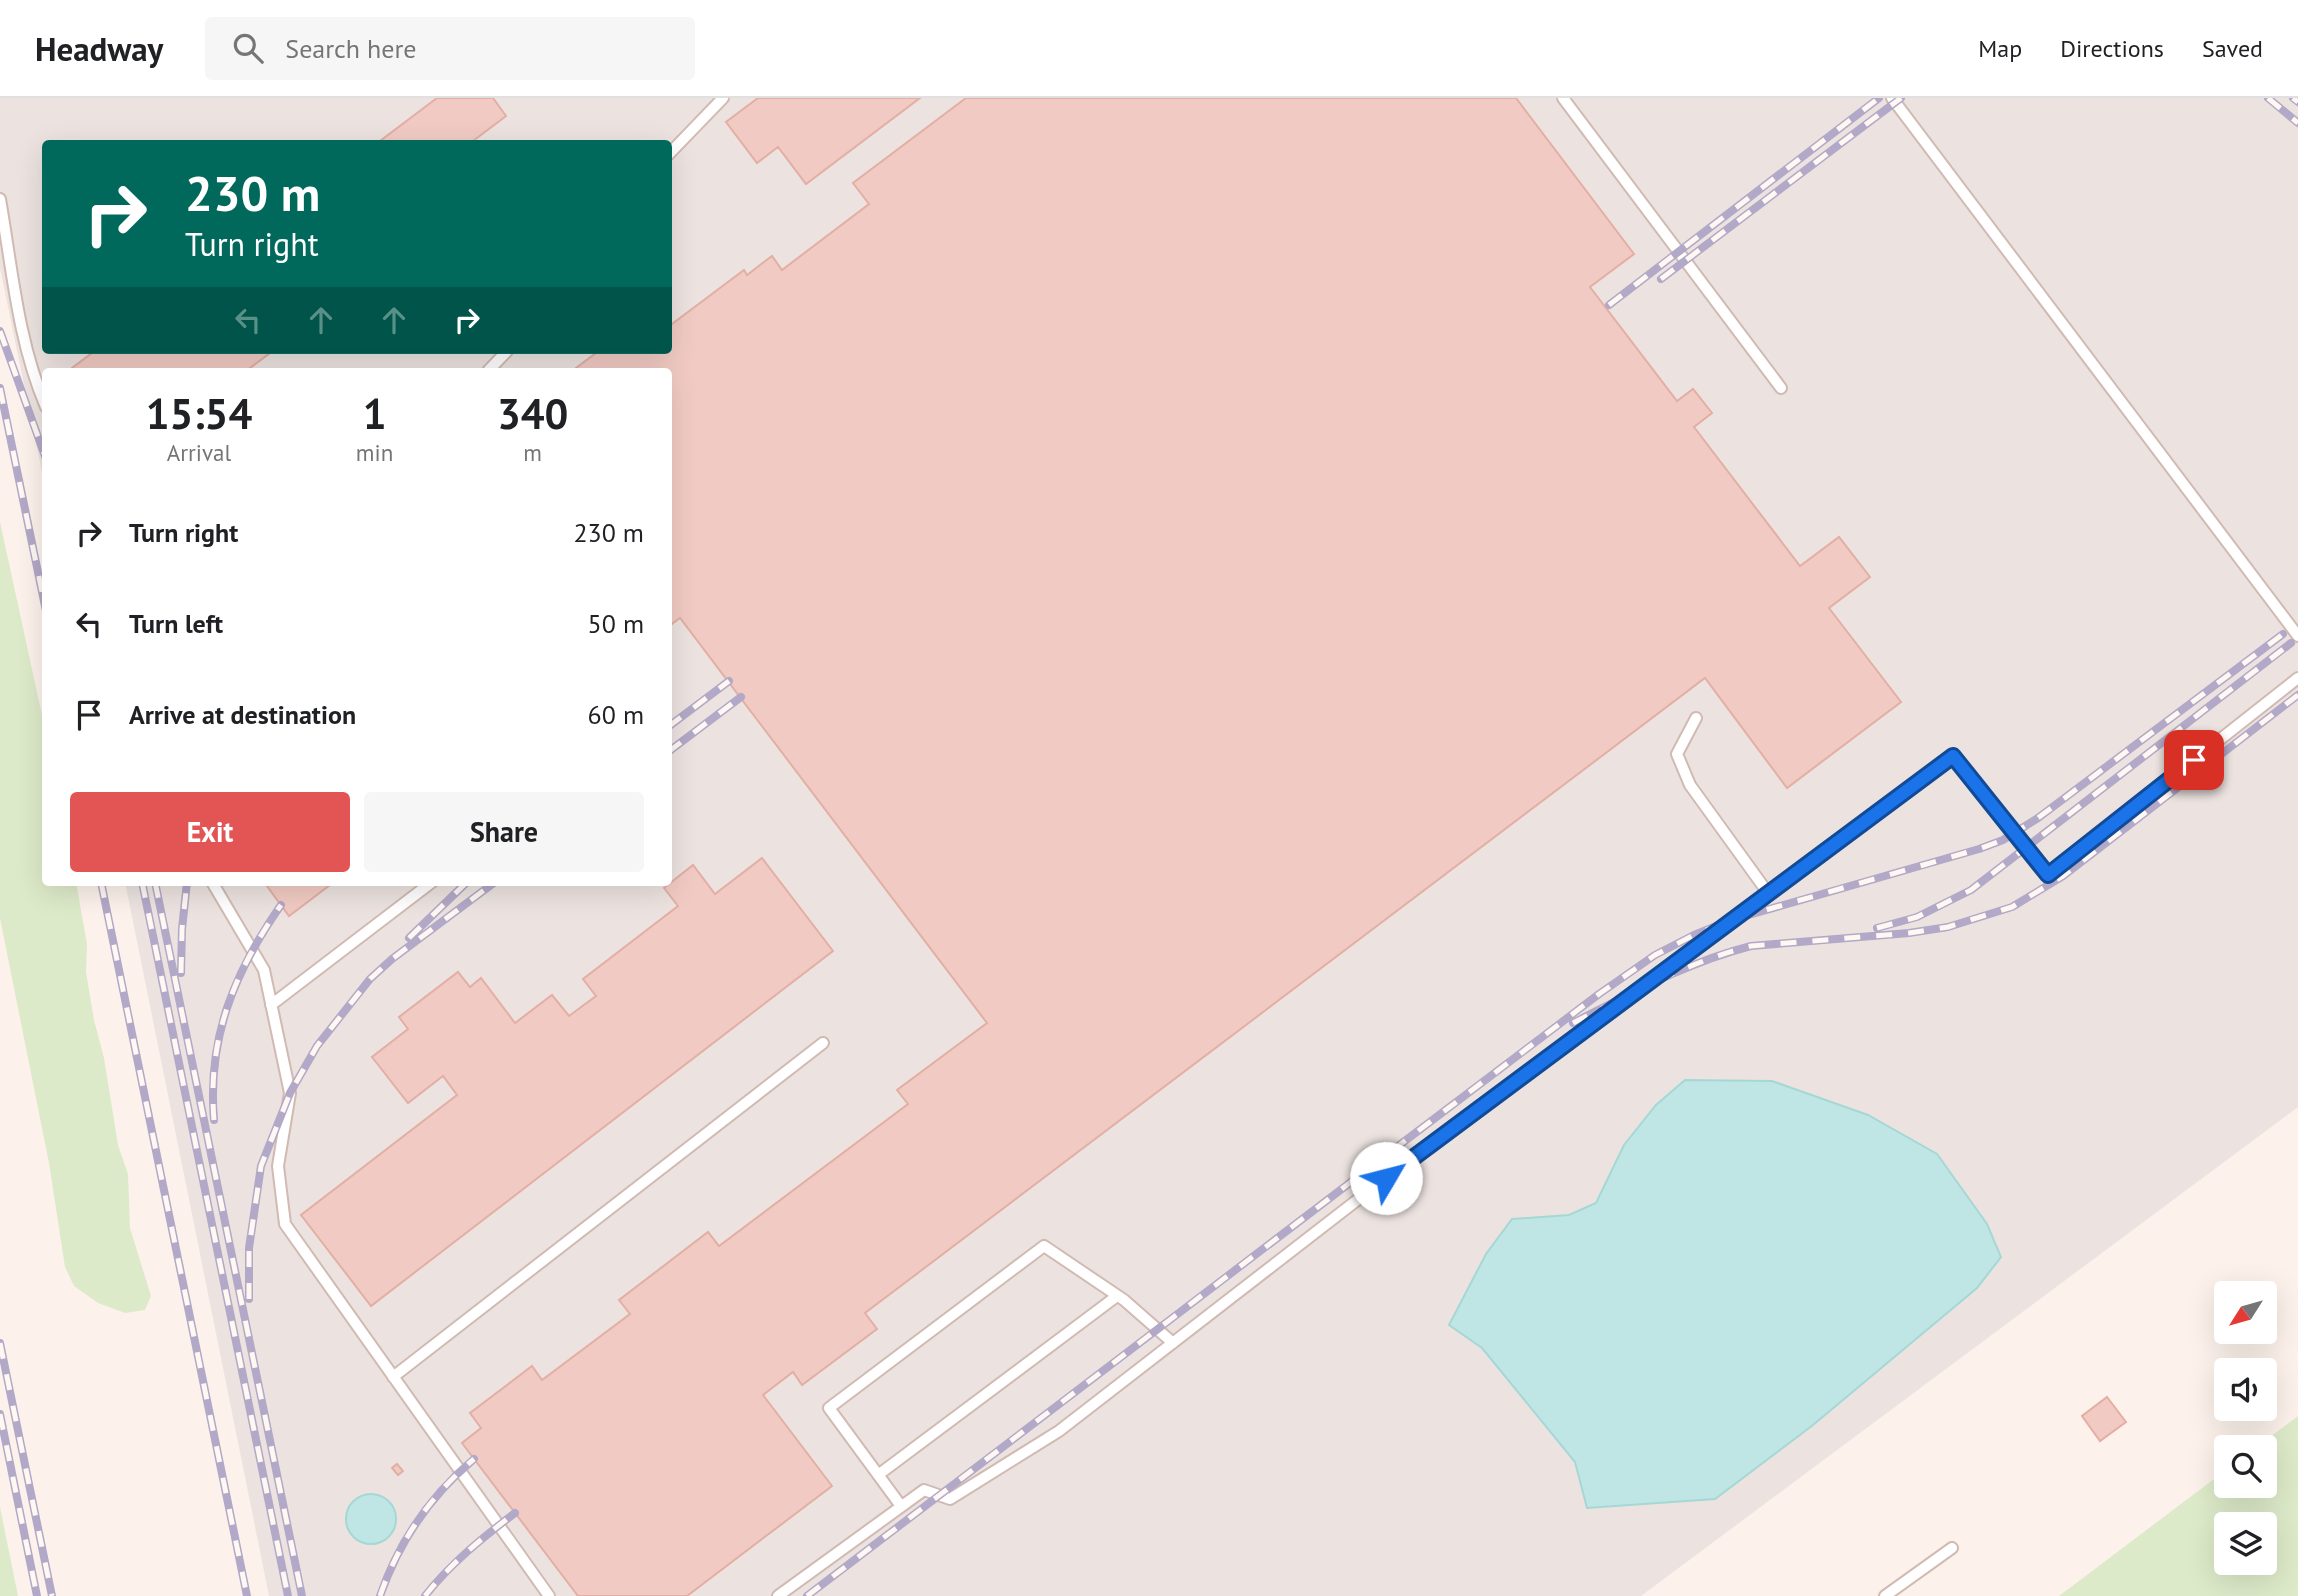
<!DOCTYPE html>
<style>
body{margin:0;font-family:"PT Sans",sans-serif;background:#f6f6f6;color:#202124;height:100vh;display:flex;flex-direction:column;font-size:26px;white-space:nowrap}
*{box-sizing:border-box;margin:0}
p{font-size:23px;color:#757577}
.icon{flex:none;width:38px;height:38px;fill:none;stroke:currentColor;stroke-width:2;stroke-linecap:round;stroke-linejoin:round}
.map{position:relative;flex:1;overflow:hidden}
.details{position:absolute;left:42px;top:270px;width:630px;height:518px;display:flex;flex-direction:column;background:#fff;border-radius:7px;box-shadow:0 7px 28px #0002}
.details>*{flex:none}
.top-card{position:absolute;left:42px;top:42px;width:630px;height:214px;border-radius:7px;box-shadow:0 7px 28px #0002;background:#00695c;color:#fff;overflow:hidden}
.needle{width:46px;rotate:233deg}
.fabs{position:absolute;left:2214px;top:1183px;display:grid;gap:14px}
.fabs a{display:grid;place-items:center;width:63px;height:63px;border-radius:7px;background:#fff;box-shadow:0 7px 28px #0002;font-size:35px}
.pin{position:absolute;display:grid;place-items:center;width:60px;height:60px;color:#fff;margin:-30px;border-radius:14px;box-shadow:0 4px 10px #0006}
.me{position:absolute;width:77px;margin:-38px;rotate:53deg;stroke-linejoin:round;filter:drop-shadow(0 0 5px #0008)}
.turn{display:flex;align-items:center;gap:24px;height:147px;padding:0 28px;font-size:32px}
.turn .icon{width:91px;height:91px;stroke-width:2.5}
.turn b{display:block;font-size:49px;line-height:60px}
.lanes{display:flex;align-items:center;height:66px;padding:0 28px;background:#0003;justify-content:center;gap:35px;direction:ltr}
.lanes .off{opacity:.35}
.eta{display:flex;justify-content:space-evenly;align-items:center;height:119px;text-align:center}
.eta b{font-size:42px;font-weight:700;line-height:49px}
.button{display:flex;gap:14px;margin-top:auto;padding:14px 28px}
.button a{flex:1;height:80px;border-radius:7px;background:#e25554;color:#fff;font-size:28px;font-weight:700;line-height:80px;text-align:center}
.button a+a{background:#f6f6f6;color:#202124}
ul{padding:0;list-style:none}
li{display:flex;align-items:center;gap:21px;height:91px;padding:0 28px}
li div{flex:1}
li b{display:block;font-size:26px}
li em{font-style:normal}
header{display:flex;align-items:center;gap:42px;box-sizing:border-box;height:98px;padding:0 35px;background:#fff;border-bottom:2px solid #e0e0e0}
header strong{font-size:33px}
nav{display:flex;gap:38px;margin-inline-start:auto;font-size:24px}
.search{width:490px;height:63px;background:#f6f6f6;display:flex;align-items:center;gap:18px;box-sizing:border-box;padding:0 24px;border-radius:7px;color:#757577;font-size:26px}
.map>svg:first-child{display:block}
.industrial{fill:#ece3e0;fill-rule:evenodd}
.green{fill:#ddeac9;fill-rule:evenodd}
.water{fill:#bfe6e4;stroke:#a5d8d5;stroke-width:2}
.building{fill:#f1cbc3;stroke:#e3aea3;stroke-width:2}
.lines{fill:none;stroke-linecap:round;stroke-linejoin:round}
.service-casing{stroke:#d1bab2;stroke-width:14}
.service{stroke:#fff;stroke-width:10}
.rail-casing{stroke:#b2a8c7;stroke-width:8}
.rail{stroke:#fff7f1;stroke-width:5;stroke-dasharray:16;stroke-linecap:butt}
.route-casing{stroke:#114b97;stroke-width:18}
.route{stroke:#1a73e8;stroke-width:12}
</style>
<header>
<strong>Headway</strong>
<div class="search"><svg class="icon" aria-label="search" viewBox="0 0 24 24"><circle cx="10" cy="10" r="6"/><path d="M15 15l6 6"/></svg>Search here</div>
<nav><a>Map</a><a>Directions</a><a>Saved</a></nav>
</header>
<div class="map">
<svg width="2298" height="1498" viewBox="0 0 2298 1498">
<rect width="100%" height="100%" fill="#fcf2eb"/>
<path class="industrial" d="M0,0H2298V1009L1641,1498H269L125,784H668V273H46L45,389L0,170ZM46,46H668V252H46Z"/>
<path class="green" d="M0,424L45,631L46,784H76L87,846L86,874L94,922L104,960L118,1047L128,1076L130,1130L151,1198L145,1212L125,1215L98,1205L74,1188L65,1169L49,1065L0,820Z
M2298,1318V1498H2059L2226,1372V1388H2264V1349H2257ZM2226,1426H2264V1465H2226Z
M0,1409L18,1498H0Z"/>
<path class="water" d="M1685,982L1772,983L1868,1017L1937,1056L1987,1126L2001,1159L1977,1190L1813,1327L1715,1401L1587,1410L1575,1364L1482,1250L1449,1227L1486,1156L1512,1121L1569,1117L1596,1105L1624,1047L1656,1007Z
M346 1421a25 25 0 1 1 50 0a25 25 0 1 1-50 0Z"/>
<path class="building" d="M437,0H493L506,18L469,46H376Z
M758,0H920L806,86L778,49L757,65L726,24Z
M966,0H1516L1634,156L1590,189L1677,303L1693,291L1712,315L1694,329L1800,468L1839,439L1870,479L1829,510L1901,604L1787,690L1705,580L865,1215L877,1231L802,1287L793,1274L763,1297L832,1388L687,1498H578L462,1345L481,1330L470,1315L532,1268L542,1282L630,1216L619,1202L708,1134L719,1148L908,1006L897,992L987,925L680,520L668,529V273H572L600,252H668V229L744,172L747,177L772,158L782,172L869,106L853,85Z
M96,252H274L246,273H68Z
M762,760L833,853L371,1208L301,1117L457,997L443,978L408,1005L372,959L408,931L399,919L458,874L470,889L481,880L515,925L552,897L569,918L596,898L583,881L678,808L664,790L693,767L715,796Z
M264,784H334L289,818Z
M2107,1299L2126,1324L2100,1343L2082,1318Z
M397,1366L403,1373L398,1377L392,1370Z"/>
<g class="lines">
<g class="service-casing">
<path id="service" d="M1563,0L1781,290
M1892,0L2298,538
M668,57L723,0
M0,101C12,170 18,244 46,309
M488,273L508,252
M1696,620L1677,656L1690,687L1768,795
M212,784L264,872L290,995L278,1068L285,1126L549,1498
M271,907L432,784
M393,1279L823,945
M878,1377L1117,1198
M901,1408L829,1310L1044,1148L1124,1202L1173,1245
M778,1498L924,1392L950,1401L1059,1333L1365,1096L1953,658L2048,777L2298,580
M1885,1498L1952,1450"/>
</g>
<use href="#service" class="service"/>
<g class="rail-casing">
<path id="rail" d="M2268,0L2298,25
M2293,0L2298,4
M1661,181L1901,0
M1609,207L1879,0
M0,233L46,361
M0,290L46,513
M668,629L729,583
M668,654L741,599
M101,784L247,1498
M142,784L288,1498
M155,784L302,1498
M1877,830L1917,819L1971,792L2291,545
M409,840L467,784
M181,875L182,831L187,784
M1573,925C1632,895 1688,864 1751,848L1909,835L1948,829L2012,809L2063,778L2298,597
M214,1022C207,939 235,873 281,807
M249,1201V1150L261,1068L290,995L317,948L370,881L392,861L495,784
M0,1245L52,1498
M0,1316L37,1498
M380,1498C399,1443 430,1398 474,1361
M425,1498C450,1466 482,1440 515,1415
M807,1498L1414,1036L1599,896L1655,857L1694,837L1731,822L1979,751L2003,742L2038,720L2283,536"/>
</g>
<use href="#rail" class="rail"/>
</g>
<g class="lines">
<g class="route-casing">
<path id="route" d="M1386,1080L1953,658L2048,777L2194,662"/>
</g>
<use href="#route" class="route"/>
</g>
</svg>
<div class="fabs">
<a><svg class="needle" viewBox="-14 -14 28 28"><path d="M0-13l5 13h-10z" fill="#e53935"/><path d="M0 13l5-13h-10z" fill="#757577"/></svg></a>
<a><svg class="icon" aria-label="sound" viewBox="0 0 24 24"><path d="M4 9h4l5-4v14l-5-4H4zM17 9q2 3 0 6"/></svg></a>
<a><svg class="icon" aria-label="search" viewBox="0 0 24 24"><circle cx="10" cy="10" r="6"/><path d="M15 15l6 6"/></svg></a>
<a><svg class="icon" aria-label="layers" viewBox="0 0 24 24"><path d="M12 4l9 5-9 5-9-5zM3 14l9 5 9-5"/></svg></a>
</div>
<div class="pin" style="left:2194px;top:662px;background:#d93025"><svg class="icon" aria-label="arrive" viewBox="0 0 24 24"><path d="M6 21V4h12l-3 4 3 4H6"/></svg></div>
<svg class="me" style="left:1386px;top:1080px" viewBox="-20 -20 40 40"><circle r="19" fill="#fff"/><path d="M0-13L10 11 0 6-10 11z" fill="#1a73e8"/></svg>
<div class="top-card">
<div class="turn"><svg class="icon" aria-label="right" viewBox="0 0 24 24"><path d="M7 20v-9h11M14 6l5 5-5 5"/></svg><div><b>230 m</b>Turn right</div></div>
<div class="lanes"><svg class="icon off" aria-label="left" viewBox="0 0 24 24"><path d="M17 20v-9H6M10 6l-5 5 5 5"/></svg><svg class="icon off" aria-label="ahead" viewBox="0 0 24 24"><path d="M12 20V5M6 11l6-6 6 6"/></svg><svg class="icon off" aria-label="ahead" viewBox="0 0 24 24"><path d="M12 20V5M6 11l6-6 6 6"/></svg><svg class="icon" aria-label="right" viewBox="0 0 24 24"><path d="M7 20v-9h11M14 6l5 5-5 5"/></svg></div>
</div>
<section class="details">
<div class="eta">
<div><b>15:54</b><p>Arrival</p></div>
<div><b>1</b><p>min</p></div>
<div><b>340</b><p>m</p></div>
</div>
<ul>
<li><svg class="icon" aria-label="right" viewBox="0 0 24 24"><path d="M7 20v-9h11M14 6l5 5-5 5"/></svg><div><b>Turn right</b></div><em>230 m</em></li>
<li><svg class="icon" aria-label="left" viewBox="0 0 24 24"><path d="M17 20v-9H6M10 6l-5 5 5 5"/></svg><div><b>Turn left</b></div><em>50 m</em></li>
<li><svg class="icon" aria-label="arrive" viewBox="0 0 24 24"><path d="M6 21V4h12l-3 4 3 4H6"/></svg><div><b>Arrive at destination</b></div><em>60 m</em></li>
</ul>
<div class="button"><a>Exit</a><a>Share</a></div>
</section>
</div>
